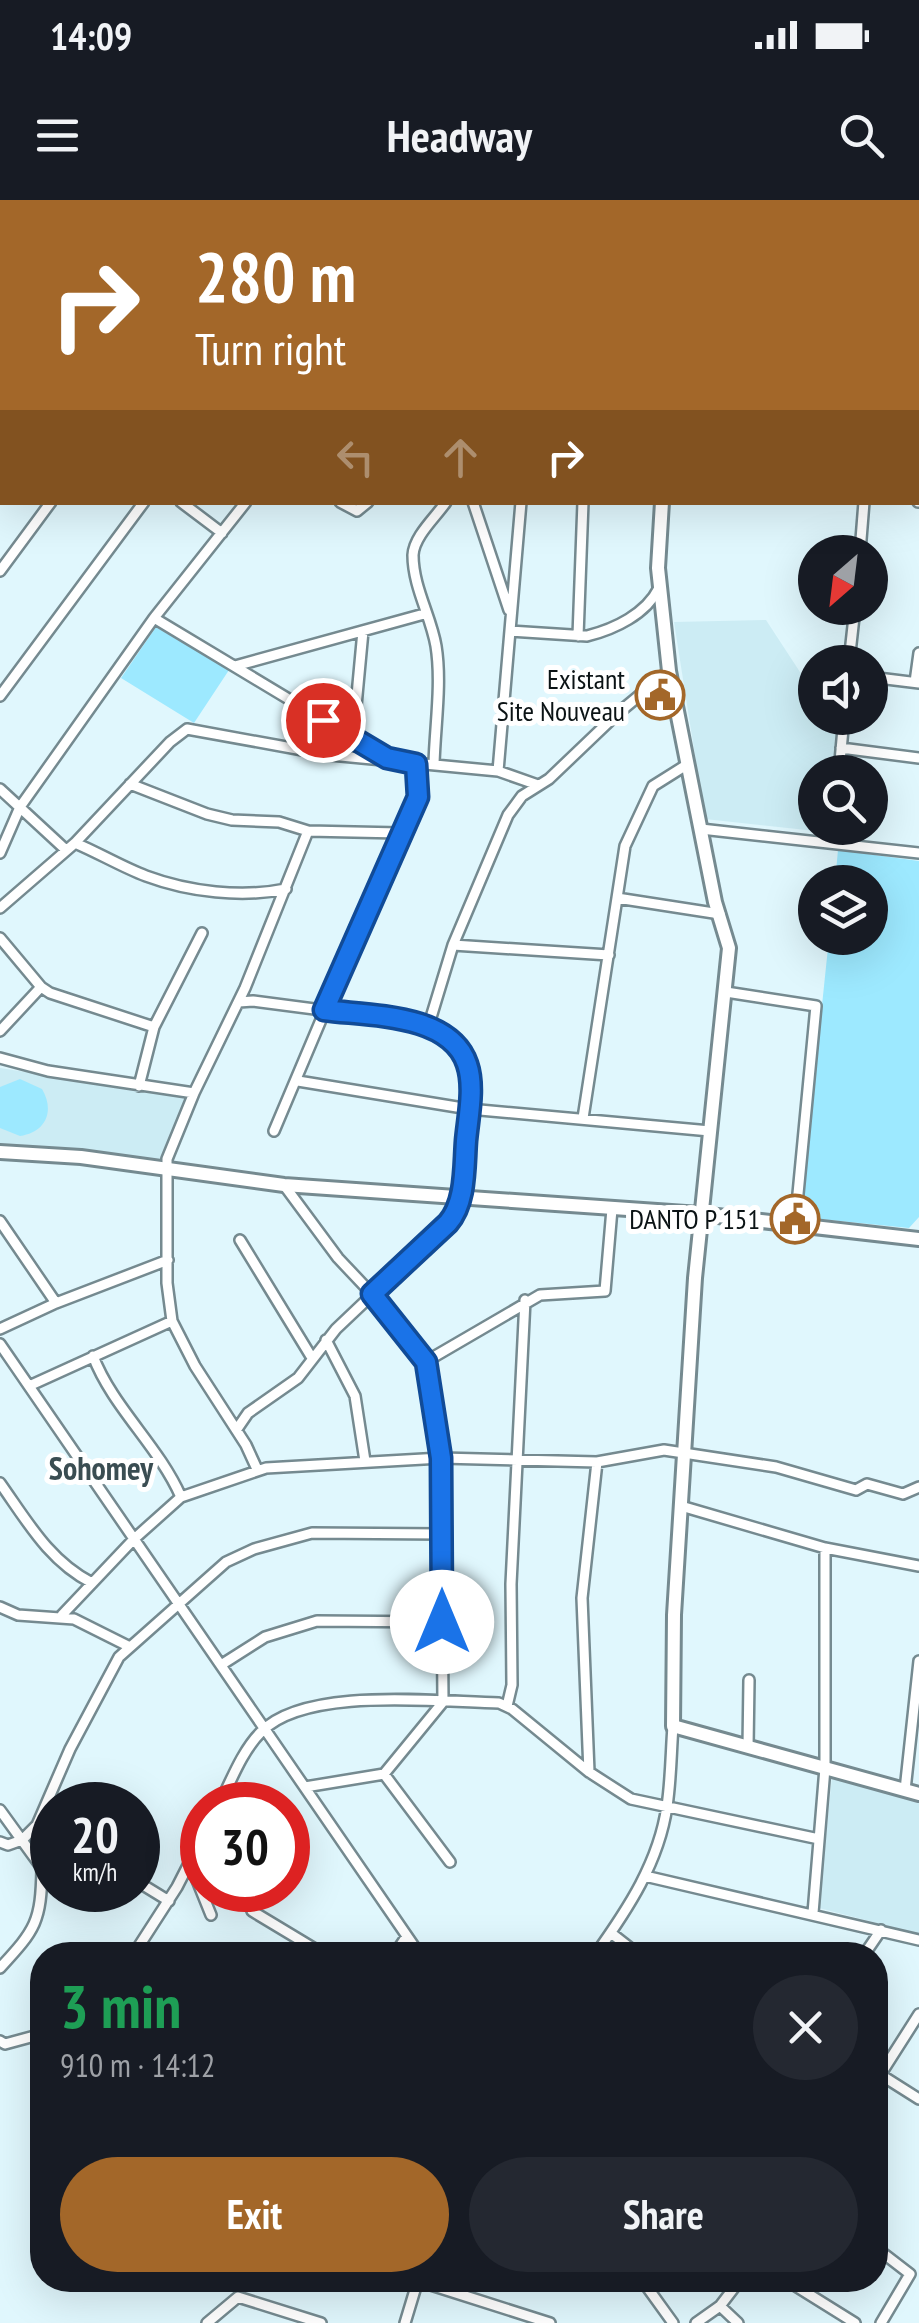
<!DOCTYPE html>
<meta charset="utf-8">
<style>
body{margin:0;font-family:"PT Sans Narrow",sans-serif;background:#242831;color:#f1f3f6;height:100vh;display:flex;flex-direction:column;font-size:38px;white-space:nowrap}
*{box-sizing:border-box;margin:0}
p{font-size:32px;color:#9ea1a6}
.icon{flex:none;width:55px;height:55px;fill:none;stroke:currentColor;stroke-width:2;stroke-linecap:round;stroke-linejoin:round}
.map{position:relative;flex:1;overflow:hidden}
.drawer{position:absolute;left:30px;top:1742px;width:858px;height:350px;display:flex;flex-direction:column;background:#171b24;border-radius:40px;box-shadow:0 10px 40px #0002}
.drawer>*{flex:none}
.guide{position:absolute;left:0px;top:0px;width:920px;height:305px;box-shadow:0 10px 40px #0002;background:#a36729;color:#fff;overflow:hidden}
.needle{width:65px;rotate:208deg}
.buttons{position:absolute;left:798px;top:335px;display:grid;gap:20px}
.buttons a{display:grid;place-items:center;width:90px;height:90px;border-radius:50%;background:#171b24;box-shadow:0 10px 40px #0002;font-size:50px}
.speed{position:absolute;left:30px;top:1582px;display:flex;gap:20px;font-size:50px;font-weight:700;text-align:center}
.speed>*{display:grid;place-content:center;width:130px;height:130px;border-radius:50%;background:#171b24;box-shadow:0 10px 40px #0002;line-height:1}
.speed small{font-size:25px;font-weight:400}
.speed .limit{border:15px solid #d22;background:#fff;color:#111}
.pin{position:absolute;display:grid;place-items:center;width:85px;height:85px;color:#fff;margin:-42px;border:5px solid #fff;border-radius:50%;box-shadow:0 2px 10px #0007}
.me{position:absolute;width:110px;margin:-55px;rotate:0deg;stroke-linejoin:round;filter:drop-shadow(0 0 8px #0008)}
.turn{display:flex;align-items:center;gap:35px;height:210px;padding:0 30px;font-size:45px}
.turn .icon{width:130px;height:130px;stroke-width:2.5}
.turn b{display:block;font-size:70px;line-height:85px}
.lanes{display:flex;align-items:center;height:95px;padding:0 30px;background:#0003;justify-content:center;gap:50px;direction:ltr}
.lanes .off{opacity:.35}
.round{display:grid;place-items:center;flex:none;width:105px;height:105px;border-radius:52px;background:#242831}
.head{display:flex;align-items:center;justify-content:space-between;height:170px;padding:0 30px}
h1{font-size:60px;font-weight:800;line-height:75px;color:#1e9e55}
.button{display:flex;gap:20px;margin-top:auto;padding:20px 30px}
.button a{flex:1;height:115px;border-radius:60px;background:#a36729;color:#fff;font-size:40px;font-weight:800;line-height:115px;text-align:center}
.button a+a{background:#242831;color:#f1f3f6}
.status{display:flex;justify-content:space-between;align-items:center;height:70px;padding:0 50px;background:#171b24;direction:ltr}
.status svg{height:28px;fill:currentColor}
header{display:flex;justify-content:space-between;align-items:center;height:130px;padding:0 30px;background:#171b24;font-size:45px;font-weight:800}
.map>svg:first-child{display:block}
.built{fill:#ccecf4}
.green{fill:#9de9ff}
.lines{fill:none;stroke-linecap:round;stroke-linejoin:round}
.street-casing{stroke:#758a90;stroke-width:14}
.secondary-casing{stroke:#758a90;stroke-width:18}
.street{stroke:#fff;stroke-width:9}
.secondary{stroke:#fff;stroke-width:12}
.route-casing{stroke:#114b97;stroke-width:25}
.route{stroke:#1a73e8;stroke-width:18}
.labels{text-anchor:middle;stroke-width:10;stroke-linejoin:round;paint-order:stroke}
.poi-label{font-size:28px;fill:#0b1315;stroke:#fff;text-anchor:end}
.quarter-label{font-size:32px;font-weight:bold;fill:#3a4d52;stroke:#fff}
</style>
<div class="status"><b>14:09</b><svg viewBox="0 0 49 12"><path d="M0 12V9h3v3zM5 12V6h3v6zM10 12V3h3v9zM15 12V0h3v12zM26 1h20v11H26zM47 4h2v5h-2z"/></svg></div>
<header><svg class="icon" aria-label="menu" viewBox="0 0 24 24"><path d="M4 6h16M4 12h16M4 18h16"/></svg>Headway<svg class="icon" aria-label="search" viewBox="0 0 24 24"><circle cx="10" cy="10" r="6"/><path d="M15 15l6 6"/></svg></header>
<div class="map">
<svg width="919" height="2123" viewBox="0 0 919 2123">
<rect width="100%" height="100%" fill="#e0f7fd"/>
<path class="built" d="M766,420L815,495V518H830L837,528L832,572H815V628H826L825,632L705,619L674,422Z
M0,868L186,897L159,961L0,946Z
M832,1576L919,1599V1734L819,1708Z"/>
<path class="green" d="M156,427L229,470L194,523L121,478Z
M838,650L919,661V1017L909,1028L800,1017L829,738H870V682H835Z
M20,879L42,889C55,911 46,932 20,936L0,928V887Z"/>
<g class="lines">
<g class="street-casing">
<path id="street" d="M0,0L9,2
M213,0L218,2
M331,0L334,2
M515,0L516,2
M759,0L762,2
M810,0L815,2
M96,2L97,0
M202,2L204,0
M483,2L486,0
M897,2V0
M0,13L2,10
M918,33L919,32
M918,138H919
M0,153L2,150
M0,167L2,169
M918,213H919
M0,254L2,251
M181,302L222,333
M340,302L357,311L368,302
M473,302L509,410
M918,302H919
M860,352L864,302
M0,371L51,302
M154,418L385,557
M510,431L587,436C615,429 646,414 659,388
M578,436L583,302
M849,462L855,408
M235,466L424,414
M870,477L919,483
M915,482L919,453
M0,496L144,302
M353,538L363,431
M841,548L919,558
M434,564C435,526 442,483 436,446C431,416 413,387 413,355C414,336 436,317 446,302
M498,571L521,302
M839,572L844,518
M130,584L207,614L232,620L279,622L308,631L400,633
M0,589L66,650
M701,629L919,653
M75,643C99,653 122,667 146,676C189,692 242,698 286,689
M832,643L833,628
M0,653L20,607L154,418L246,302
M617,698L625,646L653,586L688,564
M0,708L75,643L170,542L187,529L330,555L498,571L538,585
M0,738L41,787L50,793L154,827
M453,745L609,755
M726,792L816,806L795,1025
M429,824L453,745L508,615L522,596L549,579L617,514L669,471
M0,831L41,787
M0,858L48,871L194,893
M298,881L469,909L710,931
M139,886L154,827L202,733
M583,918L617,698L720,714
M274,931L400,633L415,609V564
M284,985L338,1058L372,1094L425,1162L441,1258L443,1502L384,1574L305,1587
M0,1021L56,1103
M240,1040L312,1158
M0,1129L56,1103L168,1060
M326,1140L355,1196L365,1261
M0,1144L420,1755
M93,1156C113,1208 158,1245 181,1297
M425,1162L540,1095L605,1091L612,1009
M29,1186L172,1121
M237,1229L248,1213L298,1178L336,1129L453,1018L461,997L469,909V872L462,852L429,824L253,801L239,802
M257,1269L246,1245L195,1166L172,1121L167,1083V959L194,893L245,788L308,631
M0,1283C27,1321 49,1361 92,1383
M681,1306L825,1348L919,1366
M0,1407L18,1415L74,1419L128,1446
M62,1415L134,1339L181,1297L266,1268L441,1258L597,1262L664,1250L776,1267L856,1290L867,1284L903,1294L919,1287
M221,1465L265,1437L317,1421L442,1422
M507,1506L512,1485L511,1384L525,1100
M748,1547L749,1480
M589,1572L582,1398L597,1262
M384,1574L450,1662
M905,1590L919,1461
M219,1605C231,1581 242,1551 261,1532C305,1486 438,1502 499,1503L512,1509L589,1572L631,1599L819,1639
M0,1610L42,1668
M0,1642L8,1645L22,1640L37,1625L70,1549L119,1457L226,1362L254,1349L312,1333L442,1334
M190,1663L211,1715
M645,1676L919,1740
M138,1682L169,1701
M252,1711L325,1755
M813,1713L825,1568V1348
M611,1733L639,1755
M150,1755L139,1746L177,1687L202,1638
M394,1755L407,1736
M595,1755C628,1709 659,1662 667,1606C671,1580 671,1552 673,1526
M864,1755L881,1730
M0,1768C36,1729 41,1722 42,1668L52,1672
M0,1841L5,1844L42,1834
M881,1875L919,1899
M875,1883L919,1814
M875,2047L910,2074L881,2123
M415,2080L550,2123
M642,2080L673,2123
M786,2080L855,2123
M720,2106L738,2123
M207,2123L238,2097L321,2123
M405,2123L418,2080
M696,2123L720,2106L740,2080"/>
</g>
<g class="secondary-casing">
<path id="secondary" d="M780,2L782,0
M662,302L658,368L669,471L715,702L729,748L695,1078L674,1415L673,1526L919,1594
M0,952L81,957L284,985L700,1014L919,1039"/>
</g>
<use href="#street" class="street"/>
<use href="#secondary" class="secondary"/>
</g>
<g class="lines">
<g class="route-casing">
<path id="route" d="M323,520L387,558L416,564L418,597L324,810C368,816 450,813 467,864C475,887 468,918 466,941C464,968 466,1002 448,1023L372,1094L426,1162L441,1258L442,1422"/>
</g>
<use href="#route" class="route"/>
</g>
<defs>
<g id="civic-ring" transform="scale(2.5)"><circle r="9.5" fill="#fff" stroke="#a36729" stroke-width="1.5"/><path d="M-.6-6.5H3V-4.5H.6V-3L4-1V1h2V6H-6V1h2V-1L-.6-3ZM-1.2 2.5V6h2.4V2.5Z" fill="#a36729"/></g>
</defs>
<g fill-rule="evenodd">
<use href="#civic-ring" x="660" y="495"/>
<use href="#civic-ring" x="795" y="1019"/>
</g>
<g class="labels">
<g class="poi-label">
<text x="625" y="489">Existant<tspan x="625" dy="32">Site Nouveau</tspan></text>
<text x="760" y="1029">DANTO P 151</text>
</g>
<g class="quarter-label">
<text x="101" y="1280">Sohomey</text>
</g>
</g>
</svg>
<div class="buttons">
<a><svg class="needle" viewBox="-14 -14 28 28"><path d="M0-13l5 13h-10z" fill="#e53935"/><path d="M0 13l5-13h-10z" fill="#9ea1a6"/></svg></a>
<a><svg class="icon" aria-label="sound" viewBox="0 0 24 24"><path d="M4 9h4l5-4v14l-5-4H4zM17 9q2 3 0 6"/></svg></a>
<a><svg class="icon" aria-label="search" viewBox="0 0 24 24"><circle cx="10" cy="10" r="6"/><path d="M15 15l6 6"/></svg></a>
<a><svg class="icon" aria-label="layers" viewBox="0 0 24 24"><path d="M12 4l9 5-9 5-9-5zM3 14l9 5 9-5"/></svg></a>
</div>
<div class="speed"><div>20<small>km/h</small></div><div class="limit">30</div></div>
<div class="pin" style="left:323px;top:520px;background:#d93025"><svg class="icon" aria-label="arrive" viewBox="0 0 24 24"><path d="M6 21V4h12l-3 4 3 4H6"/></svg></div>
<svg class="me" style="left:442px;top:1422px" viewBox="-20 -20 40 40"><circle r="19" fill="#fff"/><path d="M0-13L10 11 0 6-10 11z" fill="#1a73e8"/></svg>
<div class="guide">
<div class="turn"><svg class="icon" aria-label="right" viewBox="0 0 24 24"><path d="M7 20v-9h11M14 6l5 5-5 5"/></svg><div><b>280 m</b>Turn right</div></div>
<div class="lanes"><svg class="icon off" aria-label="left" viewBox="0 0 24 24"><path d="M17 20v-9H6M10 6l-5 5 5 5"/></svg><svg class="icon off" aria-label="ahead" viewBox="0 0 24 24"><path d="M12 20V5M6 11l6-6 6 6"/></svg><svg class="icon" aria-label="right" viewBox="0 0 24 24"><path d="M7 20v-9h11M14 6l5 5-5 5"/></svg></div>
</div>
<section class="drawer">
<div class="head"><div><h1>3 min</h1><p>910 m · 14:12</p></div><a class="round"><svg class="icon" aria-label="close" viewBox="0 0 24 24"><path d="M6 6l12 12M18 6L6 18"/></svg></a></div>
<div class="button"><a>Exit</a><a>Share</a></div>
</section>
</div>
